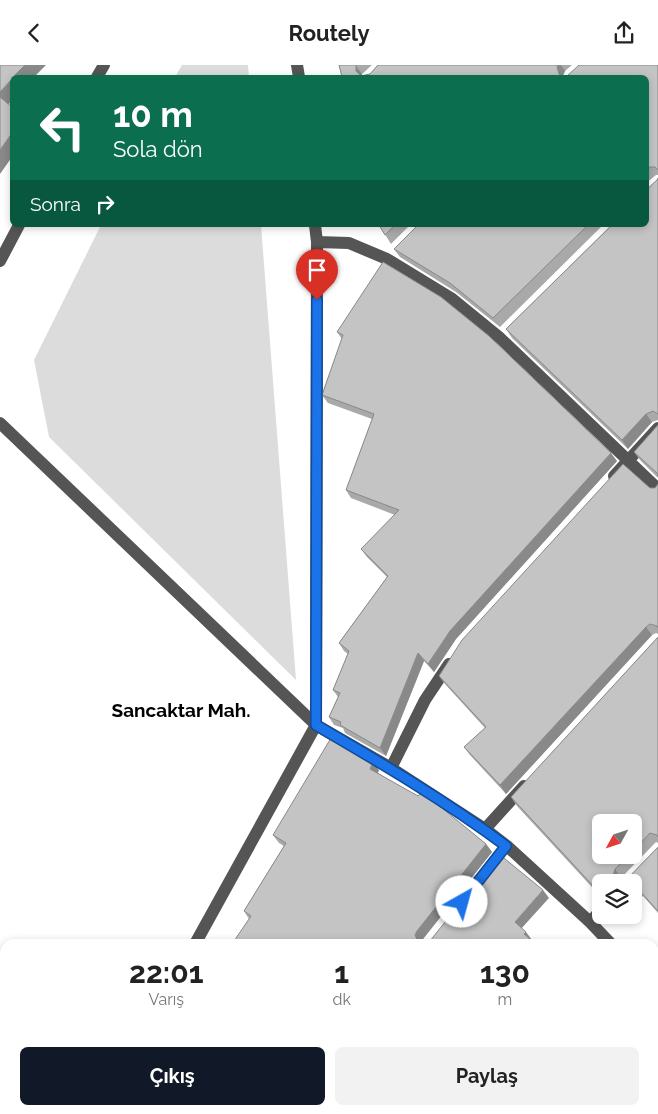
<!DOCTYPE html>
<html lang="tr">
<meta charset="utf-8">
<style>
body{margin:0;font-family:Raleway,sans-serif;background:#f2f2f2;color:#222;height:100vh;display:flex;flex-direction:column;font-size:19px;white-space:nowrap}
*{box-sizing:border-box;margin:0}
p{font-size:16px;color:#767676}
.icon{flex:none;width:28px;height:28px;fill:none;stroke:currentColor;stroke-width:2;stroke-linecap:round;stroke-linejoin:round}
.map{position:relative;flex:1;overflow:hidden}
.drawer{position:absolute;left:0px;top:874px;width:659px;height:176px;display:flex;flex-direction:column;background:#fff;border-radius:15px 15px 0 0;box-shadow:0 2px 8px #0003}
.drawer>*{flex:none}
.hud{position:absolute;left:10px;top:10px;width:639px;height:152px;border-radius:8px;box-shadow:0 2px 8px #0003;background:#0b6e4f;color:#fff;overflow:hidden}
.needle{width:32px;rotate:230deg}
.buttons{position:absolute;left:592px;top:749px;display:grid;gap:10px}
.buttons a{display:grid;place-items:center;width:50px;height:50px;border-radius:8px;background:#fff;box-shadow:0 2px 8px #0003;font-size:25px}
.pin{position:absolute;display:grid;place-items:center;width:42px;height:42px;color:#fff;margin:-51px -21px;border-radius:50% 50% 50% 0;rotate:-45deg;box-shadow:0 0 5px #0007}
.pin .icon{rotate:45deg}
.me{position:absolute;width:55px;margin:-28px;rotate:38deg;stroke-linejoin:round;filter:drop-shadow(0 0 4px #0008)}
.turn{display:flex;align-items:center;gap:18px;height:105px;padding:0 20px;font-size:22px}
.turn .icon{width:65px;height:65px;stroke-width:2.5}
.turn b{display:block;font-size:35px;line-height:42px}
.then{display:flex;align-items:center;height:48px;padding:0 20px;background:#0003;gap:10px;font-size:19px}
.eta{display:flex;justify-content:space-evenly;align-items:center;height:85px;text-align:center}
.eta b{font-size:30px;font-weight:700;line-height:35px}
.action{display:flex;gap:10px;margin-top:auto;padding:10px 20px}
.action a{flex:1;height:58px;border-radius:8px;background:#111827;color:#fff;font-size:20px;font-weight:700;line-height:58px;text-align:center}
.action a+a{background:#f2f2f2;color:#222}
header{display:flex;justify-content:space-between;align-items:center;height:65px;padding:0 20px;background:#fff;font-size:22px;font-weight:700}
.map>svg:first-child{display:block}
.green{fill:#dcdcdc}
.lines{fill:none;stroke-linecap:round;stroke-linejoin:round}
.minor{stroke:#555;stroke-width:12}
.wall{fill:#a9a9a9;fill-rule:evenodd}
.shaded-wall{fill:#898989}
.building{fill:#c4c4c4;stroke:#898989}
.route-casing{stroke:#114b97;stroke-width:12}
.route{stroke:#1a73e8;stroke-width:9}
.labels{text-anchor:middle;stroke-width:4;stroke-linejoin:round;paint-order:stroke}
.district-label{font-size:19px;font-weight:bold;fill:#000;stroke:#fff}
</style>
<header><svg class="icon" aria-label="back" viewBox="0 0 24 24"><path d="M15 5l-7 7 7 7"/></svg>Routely<svg class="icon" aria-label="share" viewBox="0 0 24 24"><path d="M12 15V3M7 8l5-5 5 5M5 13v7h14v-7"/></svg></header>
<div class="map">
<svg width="658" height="1049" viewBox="0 0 658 1049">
<rect width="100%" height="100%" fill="#fff"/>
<path class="green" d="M182,0H248L249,12H175Z
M101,160H261L296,615L49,372L34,295Z"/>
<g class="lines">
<path class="minor" d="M297,0L299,12
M97,12L104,0
M315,160L317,177L316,660L391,703L485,764L507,781L590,857L611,879
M317,177L349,178L387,194L451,233L500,273L658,424
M0,196L19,160
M0,358L316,660L195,879
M614,411L658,363
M391,703L425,635L449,599
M485,764L524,721
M590,857L601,845
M654,932L658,926
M100,1049L102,1045"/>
</g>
<path class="wall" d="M339,0H372L362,9V11L370,9L378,0H572L565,6L563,11L658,0V110H656L646,118V12H342Z
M658,113V355L652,357L628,384L512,273L506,264L657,115Z
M379,160H410L391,179Z
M418,160H603L500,262L456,227L400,192L394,184Z
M337,267L617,396L456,574L434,607L424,596L386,691L345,668L343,663L334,660L329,652L338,632L333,625L348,589L344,586L339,578L387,512L367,492L361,484L395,450L351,433L346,425L372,354L328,338L322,330L342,274Z
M658,360V413L640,395L634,387Z
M658,419V569L656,568L652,570L506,729L470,690L464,682L485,663L445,619L439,611L650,423H655Z
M658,572V778L656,777L621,813L620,816L623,817L626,815L658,782V848L643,831L634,840V818H601V832L517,741L511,732ZM634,758V790H601Z
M379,705L378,708L486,779L492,787L423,874L421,878L249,854L244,846L284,781L279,778L273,770Z"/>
<path class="shaded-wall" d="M25,0H46L34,12H13Z
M558,0H561L565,6L563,10L564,12L559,9L557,2Z
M356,1L362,9V12L356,6Z
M12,14V35L6,43L0,34V27Z
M12,68V92L0,109V85Z
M646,349L652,357L628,384L622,375Z
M611,388L617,396L456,574L434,607L428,599L450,566Z
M646,562L652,570L506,729L500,720Z
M418,588L424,596L386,691L380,683Z
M373,697L379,705L376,712L370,704Z
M486,779L492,787L423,874L421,878L418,877L415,870L417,866Z
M615,804L621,813L620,818H617L613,811Z
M598,822L601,828V831L596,824Z
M543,825L549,833L520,865L515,857Z
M526,867L532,875L530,878L524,869Z
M300,1045H306L304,1048L301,1047Z
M556,1045H562L560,1048L557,1047Z"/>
<path class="building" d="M0,0H25L13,12H12V14L0,27Z
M339,0H357L356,1V6L361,11L370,9L378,0H558L557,2L559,9L562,11H567L579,0H658V105L655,102H650L646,104V12H342Z
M0,32L12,42V68L0,85Z
M658,113V349L653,346L646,349L622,375L506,264L612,160H646V125L657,115Z
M379,160H395L385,170Z
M418,160H588L493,253L450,218L394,184Z
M383,197L441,232L489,271L611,388L450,566L428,599L418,588L380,683L340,660L341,657L329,652L340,628L333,625L349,586L339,578L388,511L361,484L399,445L346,425L374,349L322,330L343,270L337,267Z
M658,360V411V409L634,387Z
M623,399L650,423H655L658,419V563L657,561L650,559L646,562L500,720L464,682L486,662L439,611L462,575Z
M658,572V772L657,770L650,768L634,785V758H601V790H629L615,804L613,811L616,816L623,817L626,815L658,782V846L637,823L634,825V818H601V826L598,822L596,824L511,732Z
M331,673L373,697L370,704L418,731L421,728L431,734L486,779L417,866L415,870L418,877L422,879H232L251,851L244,846L286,778L273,770Z
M499,789L543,825L515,857L526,867L524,869L536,879H423L430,876Z
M654,952L658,955V1049H126L128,1045H300L301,1047L309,1048L312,1045H556L557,1047L565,1048L568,1045H654Z"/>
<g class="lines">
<g class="route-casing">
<path id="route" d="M317,235L316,660C381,698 446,736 506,781L462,837"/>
</g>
<use href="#route" class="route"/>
</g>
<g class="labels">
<g class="district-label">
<text x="181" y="652">Sancaktar Mah.</text>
</g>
</g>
</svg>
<div class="buttons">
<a><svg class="needle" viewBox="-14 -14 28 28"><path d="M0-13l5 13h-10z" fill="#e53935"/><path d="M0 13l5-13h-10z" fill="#767676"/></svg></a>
<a><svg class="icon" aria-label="layers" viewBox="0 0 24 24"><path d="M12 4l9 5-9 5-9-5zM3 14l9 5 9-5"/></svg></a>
</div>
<div class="pin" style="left:317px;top:235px;background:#d93025"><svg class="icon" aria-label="arrive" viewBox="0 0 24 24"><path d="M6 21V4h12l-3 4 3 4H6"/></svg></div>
<svg class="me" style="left:462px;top:837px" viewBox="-20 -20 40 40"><circle r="19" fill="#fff"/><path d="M0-13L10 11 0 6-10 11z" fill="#1a73e8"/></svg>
<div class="hud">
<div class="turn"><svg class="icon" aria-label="left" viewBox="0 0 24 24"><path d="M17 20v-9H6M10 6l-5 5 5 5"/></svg><div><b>10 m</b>Sola dön</div></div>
<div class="then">Sonra<svg class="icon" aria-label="right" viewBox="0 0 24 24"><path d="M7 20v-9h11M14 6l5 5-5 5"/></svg></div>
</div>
<section class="drawer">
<div class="eta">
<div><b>22:01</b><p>Varış</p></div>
<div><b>1</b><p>dk</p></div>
<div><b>130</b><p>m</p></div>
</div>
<div class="action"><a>Çıkış</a><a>Paylaş</a></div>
</section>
</div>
